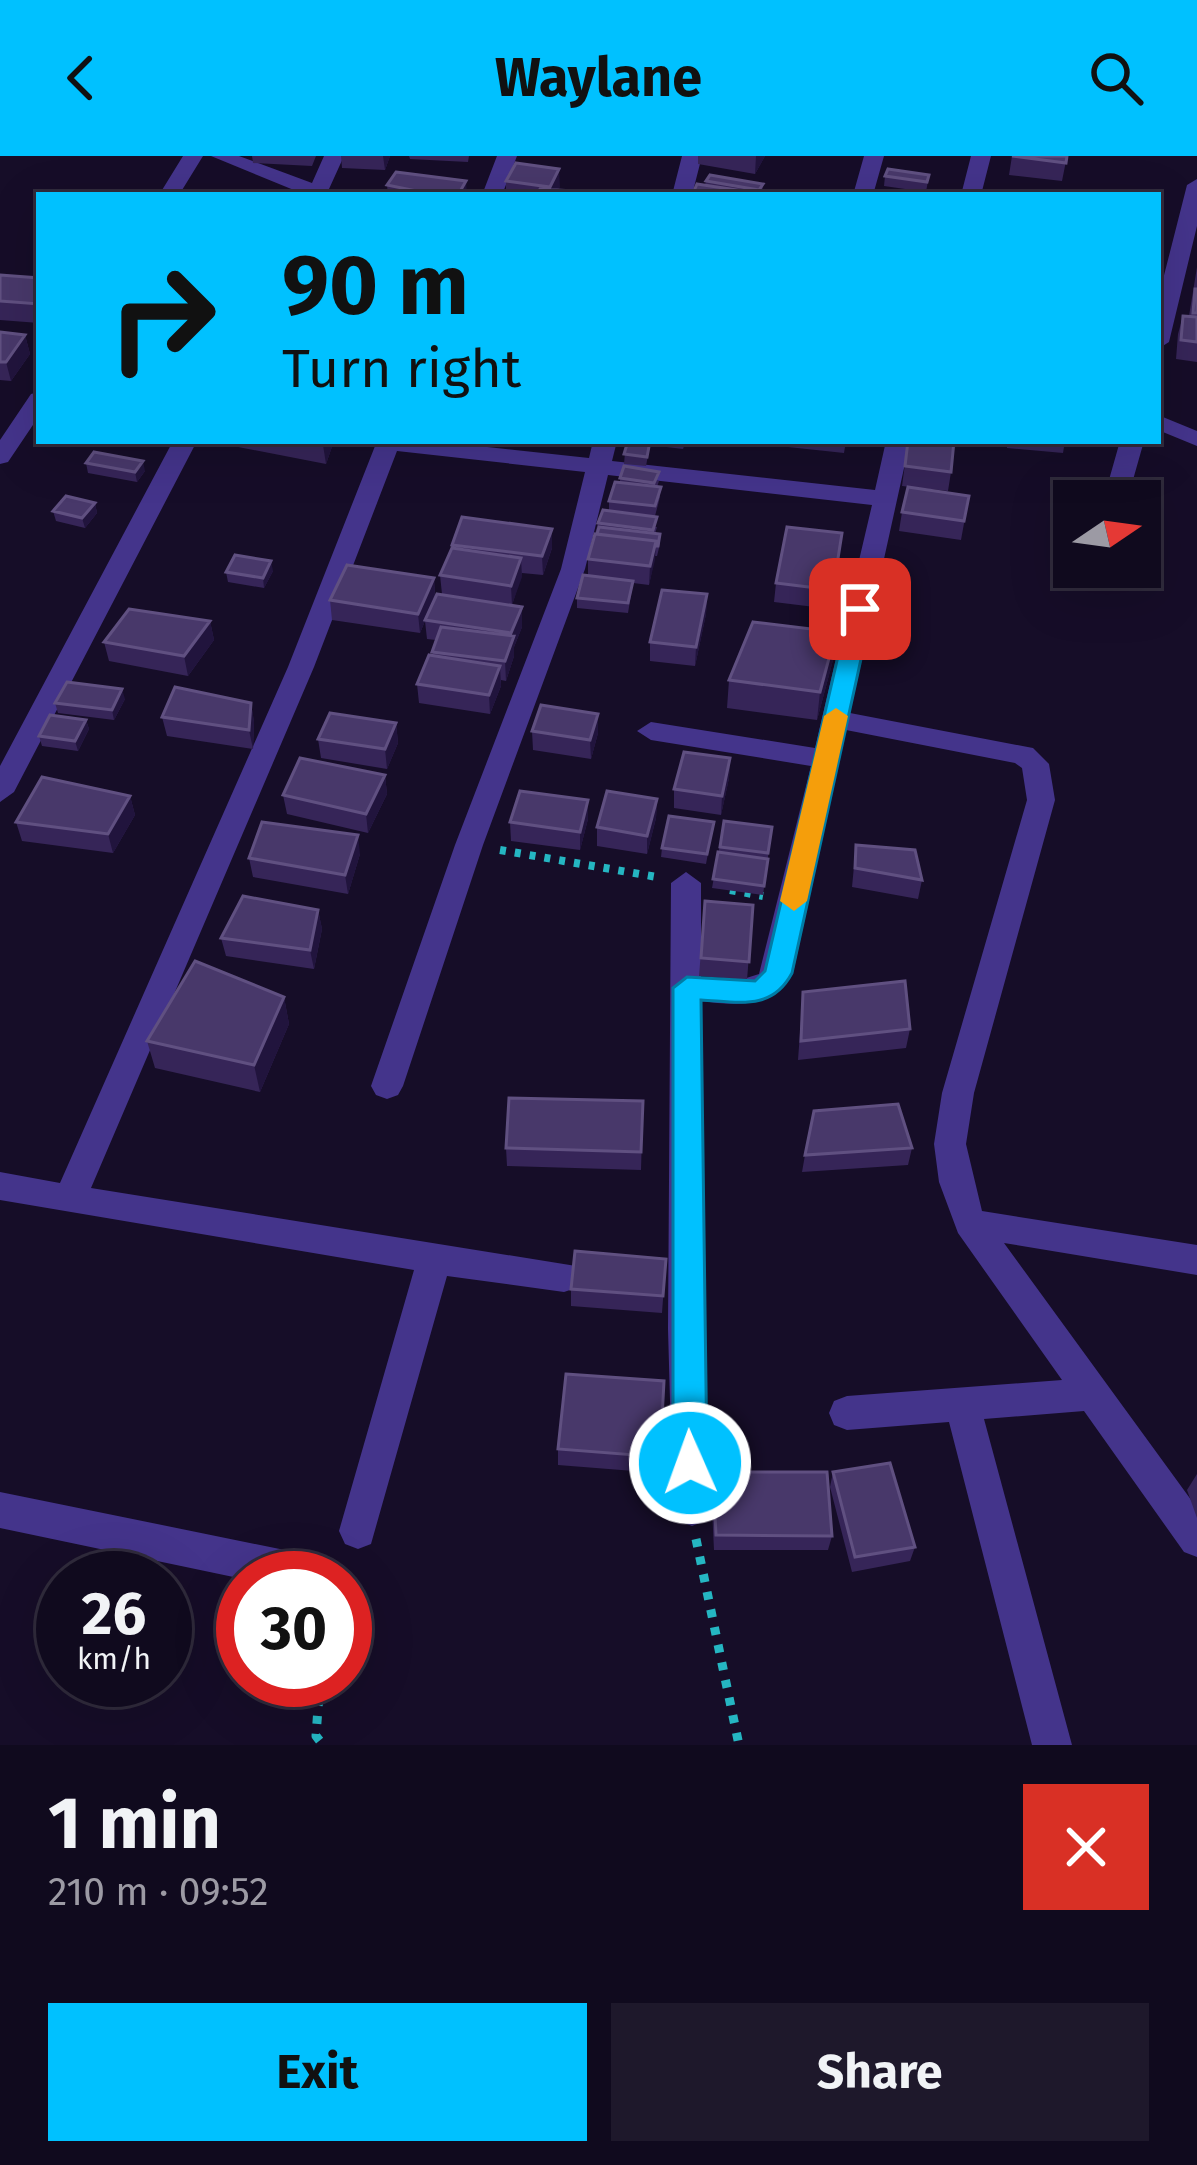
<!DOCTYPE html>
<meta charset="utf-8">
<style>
body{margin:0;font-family:"Fira Sans",sans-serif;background:#1e182b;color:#f1f3f6;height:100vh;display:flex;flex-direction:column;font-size:45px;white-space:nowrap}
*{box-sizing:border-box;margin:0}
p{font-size:39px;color:#9c9aa4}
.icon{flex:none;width:66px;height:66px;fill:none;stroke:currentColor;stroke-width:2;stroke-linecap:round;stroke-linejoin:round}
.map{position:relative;height:1589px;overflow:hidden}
.drawer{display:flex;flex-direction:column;background:#100a1e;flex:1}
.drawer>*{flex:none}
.guide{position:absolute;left:36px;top:36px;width:1125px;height:252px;border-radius:0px;box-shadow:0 12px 48px #0002,0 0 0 3px #302b3c;background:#00c1ff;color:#111;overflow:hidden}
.needle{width:78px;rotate:77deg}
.fabs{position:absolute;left:1053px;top:324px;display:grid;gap:24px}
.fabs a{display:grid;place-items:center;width:108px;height:108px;border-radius:0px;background:#100a1e;box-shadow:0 12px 48px #0002,0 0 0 3px #302b3c;font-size:60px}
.speed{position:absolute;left:36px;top:1395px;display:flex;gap:24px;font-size:60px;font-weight:700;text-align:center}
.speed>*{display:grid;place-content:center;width:156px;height:156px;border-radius:50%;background:#100a1e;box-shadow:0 12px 48px #0002,0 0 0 3px #302b3c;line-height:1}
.speed small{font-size:30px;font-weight:400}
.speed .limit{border:18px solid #d22;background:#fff;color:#111}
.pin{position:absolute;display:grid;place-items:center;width:102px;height:102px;color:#fff;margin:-51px;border-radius:24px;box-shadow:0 6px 18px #0006}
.me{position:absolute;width:132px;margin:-66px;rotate:358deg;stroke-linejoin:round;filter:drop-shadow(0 0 9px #0008)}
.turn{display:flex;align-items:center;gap:42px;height:252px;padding:0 48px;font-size:54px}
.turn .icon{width:156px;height:156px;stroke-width:2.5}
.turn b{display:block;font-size:84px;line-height:102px}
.round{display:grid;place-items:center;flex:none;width:126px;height:126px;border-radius:0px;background:#1e182b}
.summary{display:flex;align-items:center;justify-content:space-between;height:204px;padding:0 48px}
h1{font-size:72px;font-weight:700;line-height:90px}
.primary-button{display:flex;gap:24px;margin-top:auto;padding:24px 48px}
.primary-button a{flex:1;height:138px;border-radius:0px;background:#00c1ff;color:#111;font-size:48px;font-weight:700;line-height:138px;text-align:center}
.primary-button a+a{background:#1e182b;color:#f1f3f6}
header{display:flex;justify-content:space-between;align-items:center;height:156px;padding:0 48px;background:#00c1ff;color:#111;font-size:54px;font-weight:700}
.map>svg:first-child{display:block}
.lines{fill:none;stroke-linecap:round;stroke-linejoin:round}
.path-far1{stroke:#25b6c2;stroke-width:8;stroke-dasharray:6 9;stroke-linecap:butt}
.path{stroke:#25b6c2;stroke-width:9;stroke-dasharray:8 10;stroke-linecap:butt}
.street{fill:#44348b;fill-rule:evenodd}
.wall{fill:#362558}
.shaded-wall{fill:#21143d}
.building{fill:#48386a;stroke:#605081;stroke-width:3}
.route{fill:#00c1ff;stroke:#007da6;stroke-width:3}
.slow{fill:#f59e0b}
</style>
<header><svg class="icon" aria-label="back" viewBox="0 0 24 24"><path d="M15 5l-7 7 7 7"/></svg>Waylane<svg class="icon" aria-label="search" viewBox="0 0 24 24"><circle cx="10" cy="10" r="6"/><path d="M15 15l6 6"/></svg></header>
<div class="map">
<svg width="1197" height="1589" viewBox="0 0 1197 1589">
<rect width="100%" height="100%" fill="#160d28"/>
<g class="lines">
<path class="path-far1" d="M500,694L657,721
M730,734L763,740"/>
<path class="path" d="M696,1383L739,1589
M320,1524L316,1580L323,1589"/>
<path class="street" d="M183,0H203L179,39H159Z
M211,0H239L312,27L324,0H344L329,33L337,39H306Z
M497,0H517L502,39H482Z
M682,0H702L692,39H672Z
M864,0H884L873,39H853Z
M971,0H991L981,39H961Z
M1197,23V70L1169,186L1158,193V143L1187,29Z
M39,236V260L8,306L0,308V284L31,238Z
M1158,259L1197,275V290L1158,274Z
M173,285H197L14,636L0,646V610Z
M377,285H433L589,302L593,285H617L612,305L875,334L886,285H910L850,557L1033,592L1049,608L1055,644L974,937L966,988L982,1055L1197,1089V1119L1004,1087L1197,1352V1401L1184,1396L1084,1255L984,1263L1072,1589H1032L949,1266L847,1274L834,1269L829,1257L834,1245L847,1240L1062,1224L958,1077L939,1026L934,988L942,937L1027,644L1022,612L1015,607L846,574L793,817C774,852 737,850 701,845L704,1173L711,1352L705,1365L692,1370L679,1365L673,1352L668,1173L671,727L686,716L701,727V822L737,825L759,818L811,610L651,584L637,575L651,566L815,592L872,349L608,319L585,413L483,689L403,930L398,939L387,943L376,939L371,930L455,689L561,413L585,316L397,295L314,511L91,1032L576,1110L581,1121L576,1132L564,1136L447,1120L371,1388L358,1393L345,1388L339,1375L414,1114L0,1044V1016L60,1027L288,511Z
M1120,285H1144L1127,345H1103Z
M1084,411H1108L1095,421L1086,419Z
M0,1336L329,1403L343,1409L348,1422L345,1429V1422L243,1423L0,1372Z"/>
</g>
<path class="wall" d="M252,0H316L312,10L253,7Z
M341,0H390L385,14L342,12Z
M409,0H469L468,6L410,3Z
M698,0H765L755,18L698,8Z
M1012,0H1067L1062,25L1009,19Z
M559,13L558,34L572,39H506V25Z
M929,19L926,36L884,30L885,20Z
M706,25L763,28L762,37L761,39H694V35L705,29Z
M387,29L467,39H388Z
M1197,111V206L1176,203L1178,178L1183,160H1189Z
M0,119L39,122V167L0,164Z
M0,176L25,179L30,198L11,225L0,224Z
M218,285H334L326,308L218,287Z
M626,285H686L683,293L650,289L646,310L624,308Z
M789,285H846L844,297L788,291Z
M908,285L951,316L948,335L902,330Z
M1007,285H1065L1063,297L1007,292Z
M86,307L145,315L137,326L88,317Z
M620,322L659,325L657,331L660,341L655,360L609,355V345L620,326Z
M969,340L961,384L899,375L902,356Z
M95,347L97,357L85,372L56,365L53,355Z
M598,367L657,371L655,378H660V388L657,400H655L649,429L633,427L628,457L577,452V442L588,420V403Z
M452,389L552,392L543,419L522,417L512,449L442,438L440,419L452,392Z
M840,396L831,453L774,446L776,427Z
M273,415L264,432L228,426L226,416Z
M434,422L435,441L522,451V471L514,491V500L506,525L501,524V530L490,558L419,547L417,528L432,500L436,484L427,483L425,465L420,477L332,464L330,444Z
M707,438L706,458L695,510L650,505V486Z
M210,465L214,484L188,520L109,505L104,486Z
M833,504L817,564L727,552L729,524Z
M125,543L114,564L58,557L55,547Z
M251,547L254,566L253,593L167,580L162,561Z
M86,564L89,573L78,595L42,590L39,580Z
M396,567L398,587L387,613L321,602L318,583Z
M532,575L598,577L591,603L533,594Z
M730,602L729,622L721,659L674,652V633Z
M385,619L387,638L368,677L287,658L283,639Z
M130,640L135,659L113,697L22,685L16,666Z
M657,643L656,662L647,698L597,690V671Z
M588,644V663L580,694L511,685L510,666Z
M724,665L772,671L763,739L712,732Z
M714,666L706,708L661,701L662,692Z
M856,689L922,724L918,743L852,731Z
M360,698L348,738L253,721L249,702Z
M705,745L753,749L747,824L699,820Z
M318,754L322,773L314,813L226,800L221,782Z
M803,836L910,873L906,892L798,904Z
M284,841L289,868L260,936L155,912L147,885Z
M643,945L641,1014L507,1010L506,992Z
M912,992L908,1009L802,1016L805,999Z
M666,1103L662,1157L571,1150V1133Z
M664,1225L659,1317L558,1309V1293Z
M713,1316L832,1380L828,1394H714L711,1332Z
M833,1316L915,1391L910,1405L852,1416L830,1331Z
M1197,1318V1362L1187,1334Z"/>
<path class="shaded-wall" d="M383,0H390L385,14Z
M756,0H765L755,18Z
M559,13L560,31L556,39H550V31Z
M466,25L467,39H458Z
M25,179L30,198L11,225L6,206Z
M325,285H334L326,308L323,289Z
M143,305L145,315L137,326L135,316Z
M95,347L97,357L85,372L82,362Z
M552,373V392L543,419L542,400Z
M656,385L655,404L649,429L650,410Z
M521,402L522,421L512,449L511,430Z
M271,405L273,415L264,432L263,422Z
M434,422L435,441L420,477L418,458Z
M707,438L706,458L695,510L696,491Z
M522,451V471L514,491V500L506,525L505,505L511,487V477Z
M210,465L214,484L188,520L184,500Z
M836,476L833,504L817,564L820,536Z
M500,510L501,530L490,558L489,539Z
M122,533L125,543L114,564L112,554Z
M251,547L254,566L253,593L249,574Z
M598,558V577L591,603L590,584Z
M86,564L89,573L78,595L75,585Z
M396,567L398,587L387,613L385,593Z
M730,602L729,622L721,659L722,640Z
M385,619L387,638L368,677L366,658Z
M130,640L135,659L113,697L108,678Z
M657,643L656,662L647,698V680Z
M588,644V663L580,694V676Z
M358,679L360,698L348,738L345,719Z
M318,754L322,773L314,813L310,794Z
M284,841L289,868L260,936L254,909Z"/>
<path class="building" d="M1012,0H1067L1066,7Z
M516,7L559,13L550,31L506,25Z
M888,13L929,19L927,26L885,20Z
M396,16L466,25L458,39H436L387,29Z
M710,19L763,28L759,34L706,25Z
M697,28L743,35L741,39H724L694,35Z
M540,33L572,35L571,39H537Z
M0,119L39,122V148L0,145Z
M1195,133H1197V157H1193Z
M1183,160L1197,161V186L1181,184Z
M0,176L25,179L6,206H0Z
M628,285H650L647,301L624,298Z
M908,285H954L951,316L905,310Z
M94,296L143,305L135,316L86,307Z
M624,310L659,316L654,327L620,322Z
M615,326L661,331L655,350L609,345Z
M908,331L969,340L964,365L902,356Z
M66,340L95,347L82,362L53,355Z
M603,354L657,361L653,374L598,367Z
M462,361L552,373L542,400L452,389Z
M599,371L660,378L658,390H655L656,385L597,378Z
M787,371L842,377L833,434L776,427Z
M595,378L656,385L650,410L588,403Z
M452,392L521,402L511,430L440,419Z
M235,399L271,405L263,422L226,416Z
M347,409L434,422L418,458L330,444Z
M583,419L633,425L628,447L577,442Z
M662,434L707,438L696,491L650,486Z
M437,438L522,451L511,477L425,464Z
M129,453L210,465L184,500L104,486Z
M753,466L836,476L820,536L729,524Z
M441,471L514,480L505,505L432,496Z
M429,499L500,510L489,539L417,528Z
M67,526L122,533L112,554L55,547Z
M175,531L251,547L249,574L162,561Z
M541,549L598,558L590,584L532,575Z
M330,557L396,567L385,593L318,583Z
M50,559L86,564L75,585L39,580Z
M684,596L730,602L722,640L674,633Z
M300,602L385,619L366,658L283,639Z
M42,621L130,640L108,678L16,666Z
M520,635L588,644L580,676L510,666Z
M607,635L657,643L647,680L597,671Z
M669,660L714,666L707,698L662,692Z
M724,665L772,671L768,697L720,691Z
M262,666L358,679L345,719L249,702Z
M856,689L915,694L922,724L855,712Z
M718,696L768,703L764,730L713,723Z
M243,740L318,754L310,794L221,782Z
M705,745L753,749L749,806L701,802Z
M195,805L284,841L254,909L147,885Z
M905,825L910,873L801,885L803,836Z
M509,942L643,945L641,996L506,992Z
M898,948L912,992L805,999L814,955Z
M575,1095L666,1103L663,1140L571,1133Z
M566,1218L664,1225L660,1301L558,1293Z
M890,1307L915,1391L855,1401L833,1316Z
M713,1316H827L832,1380L716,1379Z"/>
<path class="route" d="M860,445L872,453L792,817C772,855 739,846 701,844L707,1307L702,1319L690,1323L678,1319L673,1307V832L687,821L755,825L765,815L849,453Z"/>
<path class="slow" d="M836,552L848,560L807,745L794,755L780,745L824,560Z"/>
</svg>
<div class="fabs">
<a><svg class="needle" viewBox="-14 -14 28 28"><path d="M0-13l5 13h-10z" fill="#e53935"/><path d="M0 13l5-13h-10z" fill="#9c9aa4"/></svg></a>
</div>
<div class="speed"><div>26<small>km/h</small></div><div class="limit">30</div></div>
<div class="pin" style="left:860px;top:453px;background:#d93025"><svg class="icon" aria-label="arrive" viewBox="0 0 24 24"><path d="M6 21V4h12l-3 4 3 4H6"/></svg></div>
<svg class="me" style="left:690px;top:1307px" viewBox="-20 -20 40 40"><circle r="17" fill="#00c1ff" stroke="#fff" stroke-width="3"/><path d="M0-11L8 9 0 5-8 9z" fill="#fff"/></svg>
<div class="guide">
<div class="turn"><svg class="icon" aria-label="right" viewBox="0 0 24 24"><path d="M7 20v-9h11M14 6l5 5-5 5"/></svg><div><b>90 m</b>Turn right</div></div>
</div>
</div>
<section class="drawer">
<div class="summary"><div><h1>1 min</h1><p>210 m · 09:52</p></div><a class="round" style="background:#d93025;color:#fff"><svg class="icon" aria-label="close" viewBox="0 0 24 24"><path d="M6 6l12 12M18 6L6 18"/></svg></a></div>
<div class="primary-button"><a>Exit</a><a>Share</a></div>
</section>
